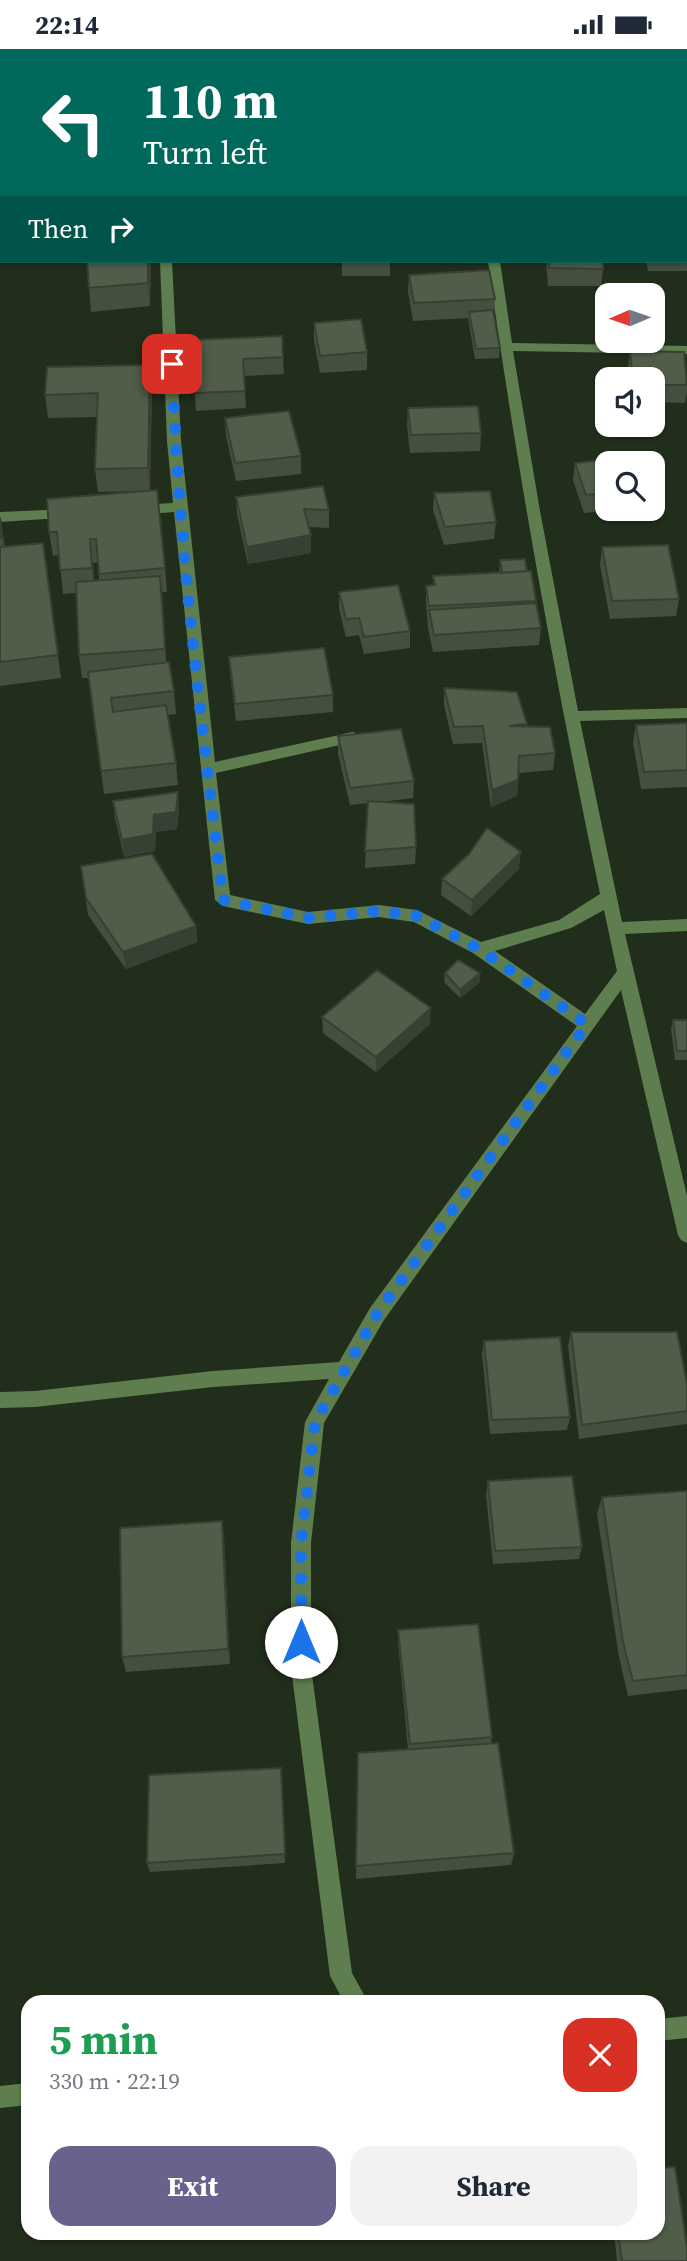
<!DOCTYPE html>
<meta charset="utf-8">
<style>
body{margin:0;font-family:"Source Serif 4",serif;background:#f2f2f3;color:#1f2937;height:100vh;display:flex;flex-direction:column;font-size:26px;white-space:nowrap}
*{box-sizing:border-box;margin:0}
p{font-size:23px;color:#747a83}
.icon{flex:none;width:38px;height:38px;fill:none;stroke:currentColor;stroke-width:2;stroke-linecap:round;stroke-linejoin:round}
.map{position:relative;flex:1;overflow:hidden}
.details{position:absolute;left:21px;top:1946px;width:644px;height:245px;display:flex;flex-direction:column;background:#fff;border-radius:21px;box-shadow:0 2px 5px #0004}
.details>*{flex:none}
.hud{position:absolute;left:0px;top:0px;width:688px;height:214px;box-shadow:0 2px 5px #0004;background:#00695c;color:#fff;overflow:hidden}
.needle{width:46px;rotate:268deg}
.buttons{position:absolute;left:595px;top:234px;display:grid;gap:14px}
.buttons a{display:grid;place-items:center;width:70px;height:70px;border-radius:14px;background:#fff;box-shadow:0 2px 5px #0004;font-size:35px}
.pin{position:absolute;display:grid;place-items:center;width:60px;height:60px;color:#fff;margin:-30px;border-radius:14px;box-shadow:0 4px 10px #0006}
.me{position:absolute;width:77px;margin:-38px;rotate:0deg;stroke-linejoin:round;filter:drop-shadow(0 0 5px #0008)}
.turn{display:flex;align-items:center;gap:24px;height:147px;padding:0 28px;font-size:32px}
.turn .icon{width:91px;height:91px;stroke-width:2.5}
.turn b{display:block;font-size:49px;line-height:60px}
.then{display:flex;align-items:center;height:66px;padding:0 28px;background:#0003;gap:14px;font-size:26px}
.round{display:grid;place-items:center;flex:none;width:74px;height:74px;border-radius:21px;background:#f2f2f3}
.headline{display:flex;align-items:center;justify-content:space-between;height:119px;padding:0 28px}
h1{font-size:42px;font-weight:700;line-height:52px;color:#1e9e55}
.action{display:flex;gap:14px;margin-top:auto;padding:14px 28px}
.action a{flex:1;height:80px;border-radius:21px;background:#67638c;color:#fff;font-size:28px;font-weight:700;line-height:80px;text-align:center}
.action a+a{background:#f2f2f3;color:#1f2937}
.status{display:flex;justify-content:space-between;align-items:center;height:49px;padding:0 35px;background:#fff;direction:ltr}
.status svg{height:19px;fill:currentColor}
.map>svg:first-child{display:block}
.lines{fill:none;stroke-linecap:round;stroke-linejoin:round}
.minor{fill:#5f7e50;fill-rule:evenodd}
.wall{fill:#44503f;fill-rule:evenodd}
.shaded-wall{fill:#374133}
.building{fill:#4f5d49;stroke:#374133;stroke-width:2}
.route{stroke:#1a73e8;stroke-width:12;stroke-dasharray:0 21.6}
</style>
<div class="status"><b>22:14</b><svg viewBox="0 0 49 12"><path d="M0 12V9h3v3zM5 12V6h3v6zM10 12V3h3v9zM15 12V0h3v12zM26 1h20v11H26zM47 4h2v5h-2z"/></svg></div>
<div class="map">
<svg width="687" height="2212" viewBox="0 0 687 2212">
<rect width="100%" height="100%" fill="#222e1c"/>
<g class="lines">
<path class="minor" d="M458,0H470V2H459Z
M488,0H504L487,2Z
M0,53H2V59H0Z
M2,145V153L0,154V146Z
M160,212H172L181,392L215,713L353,683L361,688L353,693L216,724L230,846L308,863L379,856L417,861L481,893L559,871L600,845C556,635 517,423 488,212H500L512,294L687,297V305L513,302L540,462L578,662L687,659V669L580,672L622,873L687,870V882L625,885L687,1147V1194L681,1191L678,1186L621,941L384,1271L324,1374L311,1494V1618L352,1924L368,1953H344L330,1927L291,1618V1494L305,1373L329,1330L213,1338L35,1358L0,1359V1343L35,1342L213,1322L339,1313L370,1259L577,977L473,904L414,873L379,868L308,875L223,857L215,851L174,463L136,466L129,461L136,456L173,454L167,392ZM604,861L617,922L585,965L495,902L571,879Z
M70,460L77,465L75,468L0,473V463Z
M687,1967V1989L658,1992V1970Z
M28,2034V2056L0,2059V2037Z"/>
</g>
<path class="wall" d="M265,0H363V2H265Z
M393,0H440V2H392Z
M0,61H2V120H0Z
M686,70L687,99V116H686Z
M686,117H687V222H648L646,212H686Z
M87,212H151L150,257L91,263Z
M342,212H390V227H342Z
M546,212H603V220L601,237H548Z
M409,226L495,250L494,267L500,299L499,309L475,310L468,269L413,272L408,243Z
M314,274L367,303V321L320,324L314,291Z
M192,291L283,308L284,325L244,327L246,359L196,362Z
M630,302L687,328V343L685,354L653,353V331H629L628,320Z
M152,339L150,442L165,519L167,543H162L166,614L174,642L176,665L168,666L176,714L178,736L104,745L89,629H82L79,606L76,544L63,545L59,506L53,507L49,483L148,442L98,443L95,420L97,368L48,369L45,346ZM98,513L99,531L94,532L93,514Z
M408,359L481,384L480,402L410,404L407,376Z
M225,369L301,407V425L236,432L226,387Z
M575,414L607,415V460H623L584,464L573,431Z
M434,444L496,473L494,490L444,496L433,461Z
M236,448L329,461V479L309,478L311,504L248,515L237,465Z
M0,467L5,498L43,494L61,629L0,637Z
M602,498L679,550L676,567L610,570L600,516Z
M500,511L536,552V556L541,579L539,596L433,603L428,579L426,554V537L433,536V527L499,524Z
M339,543L410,582V599L364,605L359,586L346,588L339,560Z
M229,608L333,646V663L236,672L230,625Z
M444,639L527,675V677L555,704L553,721L519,724L517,747L491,758L482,694L453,695L444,656Z
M687,674V738L641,740L633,693L636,676Z
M338,687L414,732L413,749L381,753L416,798L415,815L365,819L368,754L350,756L338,705Z
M113,752L179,760L177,780L156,783L155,802L124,808L115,769Z
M469,805L519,820L471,867L441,846L442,830Z
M81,817L196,877L197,893L126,920L88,866Z
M445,924H480V933L460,949L444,933Z
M322,968L430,975L376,1023L323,984Z
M673,971H687V1011H675L671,980Z
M571,1283L687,1335V1375L579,1390L568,1297Z
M484,1292L570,1368L567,1381L490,1385L482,1305Z
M488,1432L582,1498L579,1510L493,1515L486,1445Z
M687,1442V1640L628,1647L619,1608L597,1465L602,1448Z
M224,1489L230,1615L126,1623L122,1608Z
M398,1581L492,1688L491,1695L514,1804L511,1816L356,1830L358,1704L408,1700L398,1593Z
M282,1729L285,1814L150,1823L147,1814Z
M614,2184H658L687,2212H617Z"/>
<path class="shaded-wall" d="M148,212H151L150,257L148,234Z
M150,316L152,339L150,442L148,419Z
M0,467L3,487L6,512L2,489Z
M311,486V504L248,515L247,498Z
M90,490L93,514L95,542L92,519Z
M160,527L163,550L167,623L165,600Z
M518,731L517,747L491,758L492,741Z
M178,743L179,760L177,780L156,783L155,802L124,808L122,791L154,766Z
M521,803L519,820L471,867L472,851Z
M196,877L197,893L126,920L123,903Z
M480,924V933L460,949V941Z
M431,959L430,975L376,1023V1008Z
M222,1472L224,1489L230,1615L228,1600Z"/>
<path class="building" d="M500,0H581V2H501Z
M0,61H2V71H0Z
M686,70L687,74V99H686Z
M0,71H2V102H0Z
M686,117H687V154H686Z
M686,165H687V205H686Z
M87,212H148V234L89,239Z
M549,212H603V220L549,219Z
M489,221L495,250L414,254L409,226Z
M493,261L500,299L476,300L469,263Z
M361,270L367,303L320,307L314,274Z
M282,287L283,308L243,310L245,342L195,344L192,291Z
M630,302L684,303L687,336H653V331H633Z
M150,316L148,419L95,420L98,344L45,346L47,318Z
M478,357L481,384L411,386L408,359Z
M289,362L301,407L235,414L225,369Z
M632,408L634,415H607V444L586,446L575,414Z
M323,437L329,461L304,460L311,486L247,498L236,448Z
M157,441L165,519L99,525L96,490H90L92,519L60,521L57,483H49L47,450Z
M490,442L496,473L445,478L434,444Z
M0,469L2,489H0Z
M43,494L58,606L0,613V498Z
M668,496L679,550L612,552L602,498Z
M525,510L527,522L502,524L500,511Z
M531,522L536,552L429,557L426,537L435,536L433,527Z
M160,527L165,600L79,606L76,533Z
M398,536L410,582L364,588L359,569L346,570L339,543Z
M536,554L541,579L434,586L429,561Z
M324,599L333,646L235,655L229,608Z
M169,613L174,642L111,649L113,663L166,656L176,714L101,722L88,623Z
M444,639L517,643L527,675L509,677L550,678L555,704L519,707L518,731L492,741L483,677L454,678Z
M687,674V721L644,723L636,676Z
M401,680L414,732L350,739L338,687Z
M178,743L176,763L154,766L153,785L122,791L113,752Z
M368,752L414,755L416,798L365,802Z
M487,779L521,803L472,851L442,830L469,805Z
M152,805L196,877L123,903L86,849L81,817Z
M458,911L480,924L460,941L445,924Z
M377,921L431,959L376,1008L322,968Z
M673,971H687V1002H677Z
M571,1283H677L687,1335V1362L582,1376Z
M560,1288L570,1368L492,1371L484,1292Z
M572,1427L582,1498L495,1502L488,1432Z
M687,1442V1626L633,1632L623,1593L602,1448Z
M222,1472L228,1600L122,1608L120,1479Z
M478,1575L492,1688L410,1695L398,1581Z
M498,1694L514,1804L356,1817L358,1704Z
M281,1719L285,1805L147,1814L149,1726Z
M675,2118L687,2198V2212H622L618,2184H658V2119Z"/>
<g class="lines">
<path class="route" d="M172,315C178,494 202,673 223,851L308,869L379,862L417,867L479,900L587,975L377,1265L315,1373L301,1494V1593"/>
</g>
</svg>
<div class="buttons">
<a><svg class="needle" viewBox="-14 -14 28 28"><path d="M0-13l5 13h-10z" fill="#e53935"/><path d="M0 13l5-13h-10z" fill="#747a83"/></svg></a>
<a><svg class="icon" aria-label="sound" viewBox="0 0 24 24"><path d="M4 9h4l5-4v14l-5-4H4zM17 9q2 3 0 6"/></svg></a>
<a><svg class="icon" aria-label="search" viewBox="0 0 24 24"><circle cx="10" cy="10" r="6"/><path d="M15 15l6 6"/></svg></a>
</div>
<div class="pin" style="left:172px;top:315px;background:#d93025"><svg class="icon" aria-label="arrive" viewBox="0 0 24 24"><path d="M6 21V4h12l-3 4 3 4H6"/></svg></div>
<svg class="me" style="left:301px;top:1593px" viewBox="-20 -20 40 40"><circle r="19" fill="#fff"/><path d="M0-13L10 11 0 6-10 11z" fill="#1a73e8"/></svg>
<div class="hud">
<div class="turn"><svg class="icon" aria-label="left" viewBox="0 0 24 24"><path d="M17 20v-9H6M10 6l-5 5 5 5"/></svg><div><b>110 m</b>Turn left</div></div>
<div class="then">Then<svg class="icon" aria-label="right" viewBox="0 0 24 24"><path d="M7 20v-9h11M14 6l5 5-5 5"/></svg></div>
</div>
<section class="details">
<div class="headline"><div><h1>5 min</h1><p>330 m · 22:19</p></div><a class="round" style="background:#d93025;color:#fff"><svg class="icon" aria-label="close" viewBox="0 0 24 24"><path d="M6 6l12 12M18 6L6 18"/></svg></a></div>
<div class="action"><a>Exit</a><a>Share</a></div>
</section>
</div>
